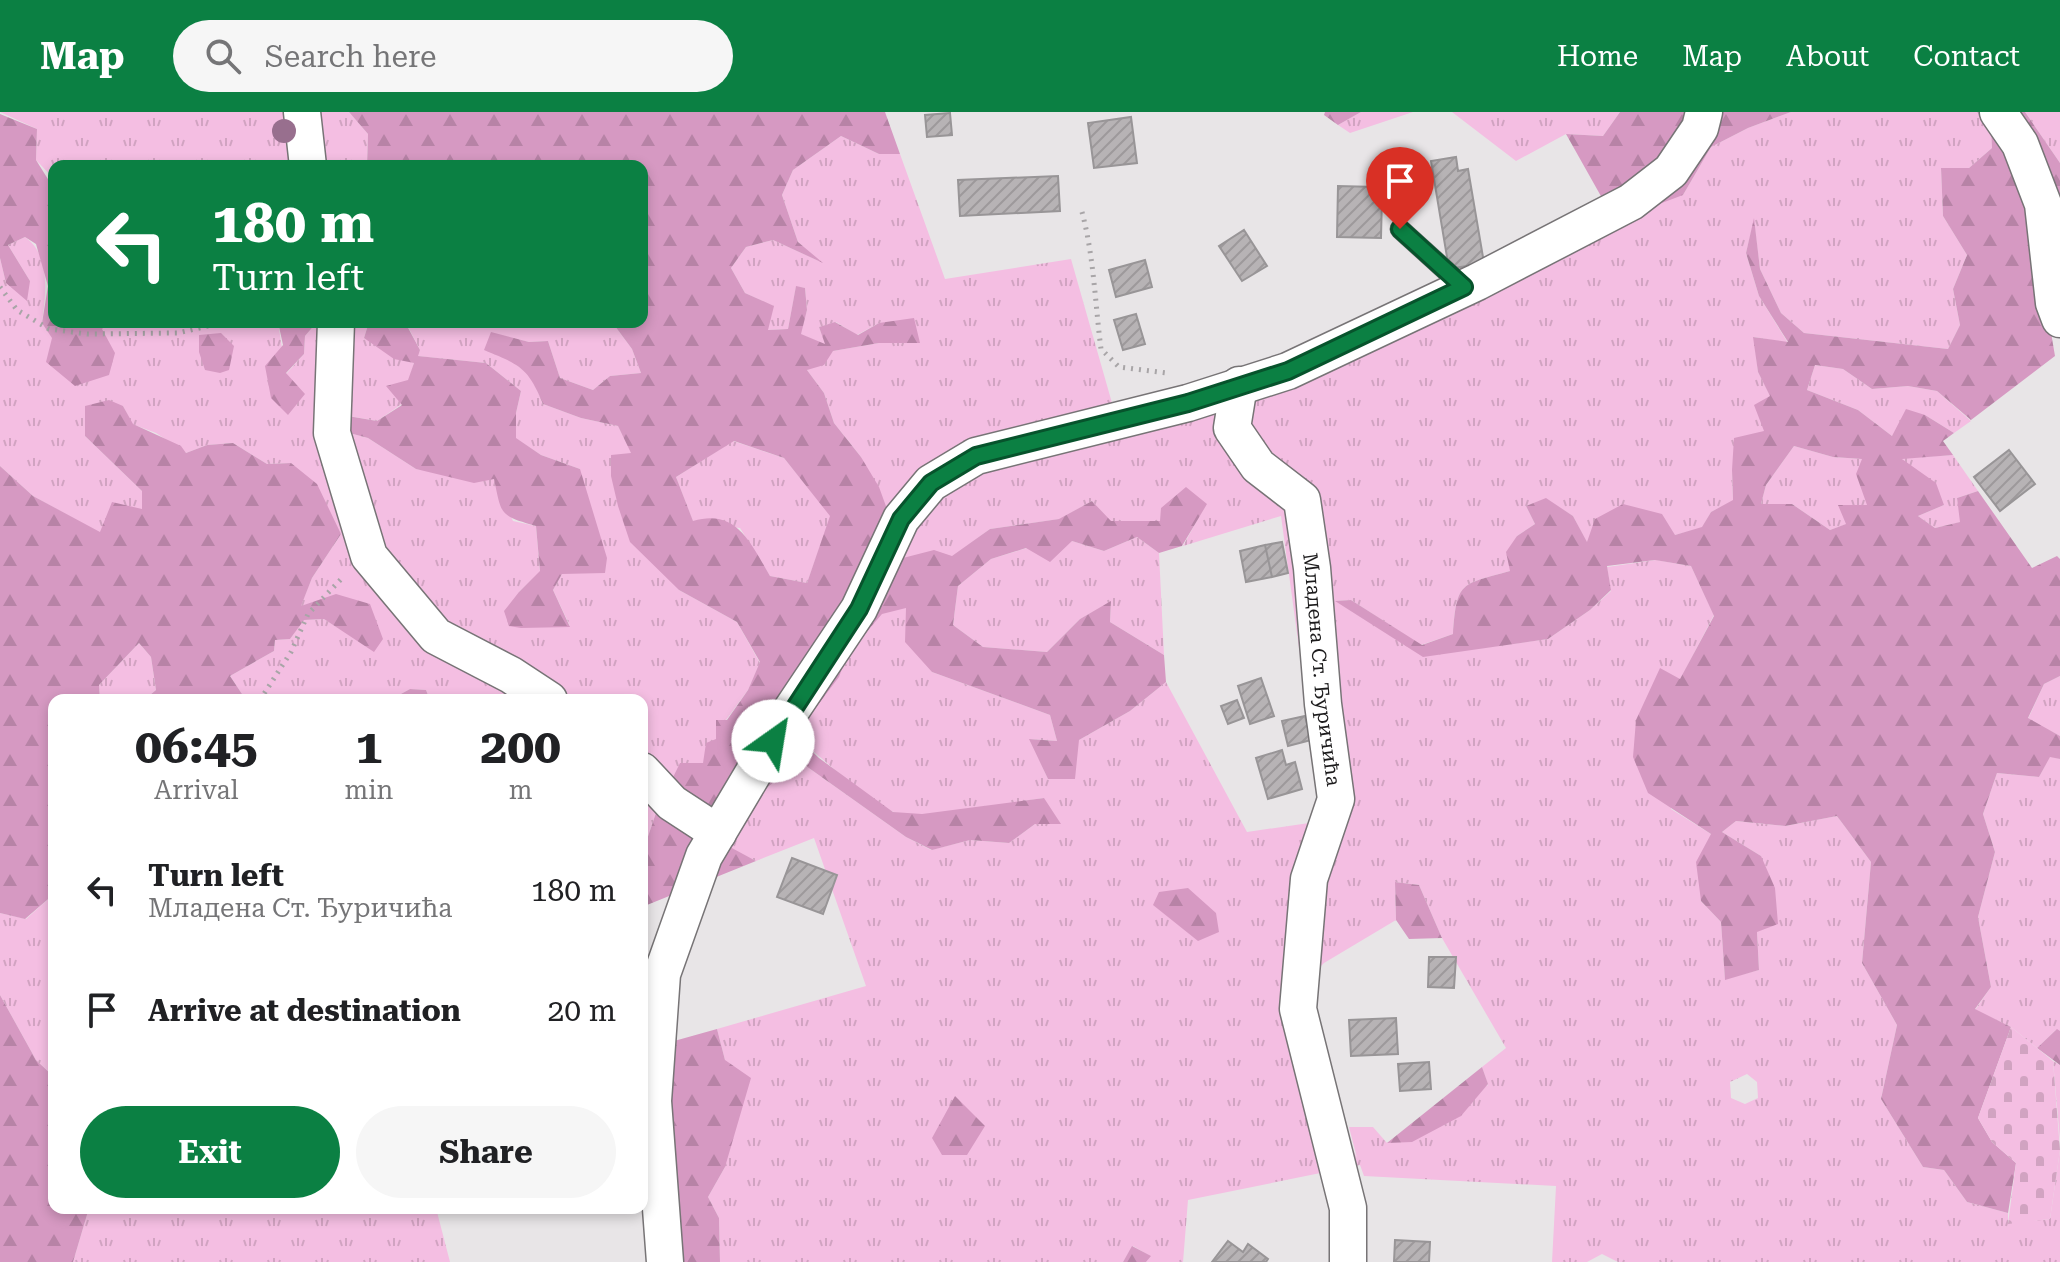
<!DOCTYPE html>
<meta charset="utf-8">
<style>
body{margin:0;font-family:"Roboto Serif",serif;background:#f6f6f6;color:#202124;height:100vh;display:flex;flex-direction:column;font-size:30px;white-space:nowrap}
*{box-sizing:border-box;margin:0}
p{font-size:26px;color:#757577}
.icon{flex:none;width:44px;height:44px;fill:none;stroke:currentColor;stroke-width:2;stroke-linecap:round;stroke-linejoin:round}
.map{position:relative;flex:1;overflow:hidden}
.panel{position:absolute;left:48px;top:582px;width:600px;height:520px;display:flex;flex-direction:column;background:#fff;border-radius:16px;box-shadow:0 4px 12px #0003}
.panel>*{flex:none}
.banner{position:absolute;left:48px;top:48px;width:600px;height:168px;border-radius:16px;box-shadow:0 4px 12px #0003;background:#0b8043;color:#fff;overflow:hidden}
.pin{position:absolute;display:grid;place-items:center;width:68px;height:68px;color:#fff;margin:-82px -34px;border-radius:50% 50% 50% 0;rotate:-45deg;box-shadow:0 0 8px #0007}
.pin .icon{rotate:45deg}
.me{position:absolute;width:88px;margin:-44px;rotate:32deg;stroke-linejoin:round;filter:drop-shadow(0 0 6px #0008)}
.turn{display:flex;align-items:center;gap:28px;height:168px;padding:0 32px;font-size:36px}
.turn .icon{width:104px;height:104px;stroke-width:2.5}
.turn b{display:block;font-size:56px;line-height:68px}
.eta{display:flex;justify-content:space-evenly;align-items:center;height:136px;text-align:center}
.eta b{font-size:48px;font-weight:700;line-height:56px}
.primary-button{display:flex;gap:16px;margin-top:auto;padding:16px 32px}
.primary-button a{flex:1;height:92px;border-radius:48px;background:#0b8043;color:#fff;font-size:32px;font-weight:700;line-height:92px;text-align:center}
.primary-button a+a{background:#f6f6f6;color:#202124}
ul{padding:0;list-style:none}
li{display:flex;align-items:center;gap:24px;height:120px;padding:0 32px}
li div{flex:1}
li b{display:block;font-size:30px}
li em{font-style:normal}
header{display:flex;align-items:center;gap:48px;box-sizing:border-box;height:112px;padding:0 40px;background:#0b8043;color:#fff}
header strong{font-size:38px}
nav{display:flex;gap:44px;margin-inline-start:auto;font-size:28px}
.search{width:560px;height:72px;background:#f6f6f6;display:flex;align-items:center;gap:20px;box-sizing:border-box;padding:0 28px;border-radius:44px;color:#757577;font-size:30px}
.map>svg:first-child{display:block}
.grass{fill:url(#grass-tufts);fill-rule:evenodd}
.forest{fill:url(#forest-firs);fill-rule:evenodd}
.cemetery{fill:url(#cemetery-stones)}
.building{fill:url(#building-hatch);stroke:#989597;stroke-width:2}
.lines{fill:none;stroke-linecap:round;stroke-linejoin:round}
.service-casing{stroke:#777476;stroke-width:21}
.minor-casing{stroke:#777476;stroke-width:39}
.path{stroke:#a8a5a7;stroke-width:5;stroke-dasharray:2 6;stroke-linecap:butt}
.service{stroke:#fff;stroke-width:18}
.minor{stroke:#fff;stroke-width:36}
.tree{fill:#986f8e}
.route-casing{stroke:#07532c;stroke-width:20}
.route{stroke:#0b8043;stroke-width:14}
.labels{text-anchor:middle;stroke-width:6;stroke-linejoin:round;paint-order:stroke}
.street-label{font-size:20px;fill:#1c1b1c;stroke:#f5f2f4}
</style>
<header>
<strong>Map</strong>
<div class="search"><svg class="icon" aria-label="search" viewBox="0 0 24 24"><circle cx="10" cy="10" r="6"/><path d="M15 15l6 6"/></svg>Search here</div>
<nav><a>Home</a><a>Map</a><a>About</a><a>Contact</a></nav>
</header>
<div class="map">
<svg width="2060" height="1150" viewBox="0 0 2060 1150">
<defs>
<pattern id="grass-tufts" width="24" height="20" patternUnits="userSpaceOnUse" patternTransform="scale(2)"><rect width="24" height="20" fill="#f4bee2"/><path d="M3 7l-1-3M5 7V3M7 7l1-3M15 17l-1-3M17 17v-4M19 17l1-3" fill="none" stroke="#d1a3c1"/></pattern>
<pattern id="forest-firs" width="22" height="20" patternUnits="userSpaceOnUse" patternTransform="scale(2)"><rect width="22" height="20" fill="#d699c2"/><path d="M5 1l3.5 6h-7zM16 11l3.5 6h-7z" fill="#b783a6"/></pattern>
<pattern id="cemetery-stones" width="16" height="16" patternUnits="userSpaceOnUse" patternTransform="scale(2)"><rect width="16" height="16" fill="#f4bee2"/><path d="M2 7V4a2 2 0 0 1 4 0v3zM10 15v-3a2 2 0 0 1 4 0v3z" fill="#d1a3c1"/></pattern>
<pattern id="building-hatch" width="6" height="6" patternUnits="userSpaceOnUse" patternTransform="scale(2)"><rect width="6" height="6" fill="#b7b3b5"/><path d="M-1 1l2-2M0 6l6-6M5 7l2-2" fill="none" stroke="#9d999b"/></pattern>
</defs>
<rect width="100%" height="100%" fill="#e8e5e7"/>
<path class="grass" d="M0,0H349L368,22L367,54H54V67L36,48L37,17Z
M1361,0H1413L1350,21L1338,13Z
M1452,0H1620L1603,24L1566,22L1516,49Z
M1791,0H1977L1991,17L1992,36L1969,56H1941L1943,104L1967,143L1953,177L1960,213L1948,237L1804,221L1781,201L1760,157L1754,109L1746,141L1759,184L1788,231L1754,225L1758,260L1771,285L1764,320L1732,358L1733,389L1711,400L1702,416L1675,423L1587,431L1573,404L1546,387L1526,394L1535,412L1517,424L1510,459C1460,473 1457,469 1453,522L1421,533L1351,488L1336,489L1423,544L1548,527L1590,498L1611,479L1607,455L1656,448L1691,454L1714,503L1680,568L1661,557L1671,697L1711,722L1701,789L1721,810L1725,867L1759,858L1757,820L1761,744L1722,720L1736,709L1785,714L1837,704L1871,750L1862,851L1897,913L1881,987L1923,1055L1944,1058L1967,1090L2008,1101V1111L2050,1107L2060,1038V1150H1618L1602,1142L1587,1150H1552L1556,1074L1364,1064L1360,1053L1188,1088L1183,1150H1146L1150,1144L1133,1134L1123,1150H720L719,1106L708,1085L725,1055V948L717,917L866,874L814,726L756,749L729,736L751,688L778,667L792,644L906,725L931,738L970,728L1009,731L1035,712L1060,711L1043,686C1004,692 935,707 897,701C880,698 810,637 795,623L847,543L882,501L906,495L932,560L1050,603L1057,629L1030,627L1048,667L1079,628L1130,599L1166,570L1247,720L1309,711L1320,690L1281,404L1183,434L1206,392L1161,409H1110L1092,389L1060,407L990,417L952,445L899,447L861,345L834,311L824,281L807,258L833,239L879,231H919L879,211L857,223L836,210L819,215L826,233L800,222L807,198L805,176L796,175L788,217L767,218L773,194L745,181L731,156L746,135L773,128L819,149L798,130L782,83L793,58L841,24L879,42H900L945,167L1071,147L1112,291L1287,246L1602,86L1683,83L1711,35L1748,16ZM1395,770L1419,773L1442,826L1506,936L1482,955L1488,973L1387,1031L1373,1015H1349L1357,1046L1283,892L1324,851L1396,808ZM1747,962L1757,970L1758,986L1745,992L1731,986L1730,970Z
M2025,0H2060V51Z
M25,125C51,143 46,182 42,210L102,216L109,210L132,212L135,210H278L286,262L304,242L305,224L317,210H369L364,226L414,251L402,292L377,309L343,303L342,319L368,326L416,357L494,366L513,409L536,414L540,460L519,480L570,514L553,478L562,462L580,357L541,343L515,326L516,301L521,279L486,251L417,244L420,238L406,211L557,210L566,216L572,210H612L632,237L641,261L610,264L593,278L560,266L548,229L529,230L491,221L513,250L532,265L543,292L581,306L618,314L632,341L679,478L737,510L760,551L748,578L726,608L716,609V628L703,651L673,667L657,698L642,742V588H430L426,578L410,577L390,588H246L230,564L274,539L275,528L290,527L303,508L324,507L340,517L383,527L300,495L312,466L341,422L291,351L267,352L233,331L207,333L186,341L156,321L132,312L123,294L85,324L142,379V398L100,421L33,384L0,354V146L6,171L30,169L8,133Z
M1815,253L1843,257L1872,277L1908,274L1937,279L1971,309L1954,321L1925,303L1892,324L1858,298L1807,278Z
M733,329L784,346L831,404L807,471L770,464L740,416L693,410L676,365Z
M1794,334L1833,345L1862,347L1868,393L1847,412L1830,418L1792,392H1761L1766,373Z
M1953,343L1978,379L1957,386L1961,410L1935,416L1918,404L1944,393L1901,346Z
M1137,425L1159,441L1164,543L1110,510L1111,490L1080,507L1047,540L983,535L953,513L958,474L991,447L1027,436L1072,429L1104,439Z
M139,531L151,545L156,578L144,588H100L99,573Z
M2060,564V624L2028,607L2044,572Z
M2050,644L2060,647V919L2056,918L2037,936L2011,915L1975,898L1991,875L1978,805L1995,740L1983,702L1997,661L2039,665Z
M54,782V965L36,948L0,883V801L26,807Z
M2053,949L2060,953V1028Z
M89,1096H436L450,1150H73Z"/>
<path class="forest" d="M349,0H885L900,42H879L841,24L793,58L782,83L798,130L823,151L773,128L746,135L731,156L745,181L774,194L768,218L788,217L796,174L805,176L807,198L801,222L825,232L819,215L835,210L858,223L879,211L914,206L920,231H879L833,239L824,253L807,258L824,281L834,311L861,345L879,375L891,408L899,447L934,438L952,444L990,417L1059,407L1092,389L1111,409H1160L1161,396L1186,375L1207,392L1182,434L1159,441L1137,425L1104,439L1072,429L1050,450L1026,436L991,447L958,474L953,513L983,535L1047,540L1080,507L1111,489L1110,510L1164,543L1166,570L1130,599L1079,628L1075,667H1048L1029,627L1057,629L1050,603L932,560L905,530L906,496L882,502L847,543L839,565L795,623L819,646L893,700L922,702L1044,686L1061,712H1035L1009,731L970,728L932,738L906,725L792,644L778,667L751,688L739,721L730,735L756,749L642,795V742L657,698L680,651H703L706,631L716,627V608H727L748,578L760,550L737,510L679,478L630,430L618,394L611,364V343L631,341L618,314L581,306L543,292C528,255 520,253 484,238L491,220L529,230L548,229L560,266L593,278L610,264L641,261L632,237L612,210H642V54H367L368,22ZM734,329L784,346L830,404L807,471L770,464C751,432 737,396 693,409L676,365Z
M1325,0H1361L1338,13L1324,3Z
M1620,0H1791L1748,16L1711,35L1683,83L1630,103L1602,86L1566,22L1603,24Z
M1977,0H2025L2060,51V134L2036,132L2055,244L1971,308L1937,279L1908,274L1872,277L1843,257L1815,253L1807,278L1858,298L1892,324L1906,297L1925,303L1954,321L1943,329L1953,343L1902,347L1936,371L1944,393L1918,404L1935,416L1960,410L1957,386L1978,379L2032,456L2057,444L2060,447V564L2044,572L2028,606L2060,624V647L2050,645L2039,665L1997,661L1983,702L1995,740L1978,805L1991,875L1975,897L2011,915L1978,1006L1992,1030L2016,1051L2008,1101L1967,1090L1944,1058L1923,1055L1881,987L1897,913L1862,851L1871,750L1837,704L1785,714L1736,709L1722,720L1761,744L1775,776L1778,812L1757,820L1759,858L1725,868L1721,810L1701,789L1696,750L1711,722L1648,681L1633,645L1636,608L1660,556L1680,567L1714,504L1691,454L1655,448L1607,454L1611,478L1590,498L1548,527L1423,545L1335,489L1351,488L1422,533L1453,522C1457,469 1460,473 1510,459L1506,440L1517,424L1535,412L1526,394L1546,386L1573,404L1587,430L1595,407L1623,392L1662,402L1675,423L1702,415L1711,400L1733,388L1732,358L1734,326L1764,319L1754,293L1770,284L1758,260L1753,225L1788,230L1759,184L1746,141L1754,106L1760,157L1781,201L1804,221L1948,237L1960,213L1953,177L1967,143L1943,104L1941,56H1969L1992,36L1991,17ZM1794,334L1833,345L1862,347L1856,362L1867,393H1838L1846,412L1830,418L1792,392H1761L1766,373Z
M0,2L37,17L36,48L51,72L54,73V210H109L102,217L115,241L109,263L75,274L46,250L52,226L42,211L48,174L36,132L25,125L8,133L30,169L27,189L6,171L0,146Z
M278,210H317L305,224L304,242L286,261L305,282L288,303L271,286L265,254L283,233Z
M369,210H408L406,212L420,238L418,244L486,251L521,279L516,301V326L541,343L580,357L607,446L605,461L562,462L553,478L570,515L521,516L509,514L504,499L519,480L540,459L536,414C499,403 502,404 494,367L474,371L416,357L368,326L342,319V303L377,309L402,293L386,274L408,268L414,251L394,247L364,226Z
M221,221L234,234L229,258L220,261L205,258L199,240V223Z
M109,288L123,294L133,312L181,334L186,341L207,333L233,331L267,352L291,351L317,372L341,422L312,466L301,494L336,482L370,492L383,527L374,540L324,507L304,508L290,527L275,528L274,539L230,564L246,588H144L156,578L151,545L139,531L99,573L100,588H54V782L25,807L0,801V354L33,384L100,420L112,390L142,397V379L85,324V294Z
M410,577L426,578L430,588H390Z
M1395,770L1419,773L1442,826L1409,827L1396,808Z
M1188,776L1216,801L1219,820L1198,829L1153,793L1159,780Z
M0,883L36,948L54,965V1096H89L73,1150H0Z
M717,917L725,948L751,966L725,1055L708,1085L719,1106L720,1150H649L642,938Z
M2057,917L2060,919V953L2037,936Z
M1482,955L1488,972L1461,1004L1412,1030L1387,1031Z
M955,984L985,1014L967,1043H942L932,1026Z
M1132,1134L1151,1144L1146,1150H1123Z"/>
<path class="cemetery" d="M2011,915L2053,949L2060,1038L2050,1107L2008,1112L2016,1051L1992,1030L1978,1006Z"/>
<path class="building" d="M950,1L952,23L927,25L925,3Z
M1131,5L1137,51L1094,56L1088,11Z
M1456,45L1458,59L1468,57L1484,151L1449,157L1431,49Z
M1377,59H1398V85L1382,84L1381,126L1337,125L1338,74L1377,75Z
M1058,64L1060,99L960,104L958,68Z
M1244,118L1267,154L1242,169L1219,134Z
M1145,148L1152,175L1116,185L1109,158Z
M1136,202L1145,232L1123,238L1114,208Z
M2009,338L2035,372L2000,399L1974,365Z
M1282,430L1288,461L1272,465L1265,433Z
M1265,433L1272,465L1246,470L1240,439Z
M1261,566L1274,604L1250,612L1238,574Z
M1237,588L1244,606L1228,612L1221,594Z
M1305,604L1311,628L1288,634L1282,609Z
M1282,638L1286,653L1295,650L1302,677L1268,687L1256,646Z
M792,746L837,763L823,802L777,785Z
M1429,845H1456L1454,876L1428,875Z
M1396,906L1398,942L1351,944L1349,908Z
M1429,950L1431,977L1400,979L1398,952Z
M1395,1128L1430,1130L1429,1150H1394Z
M1228,1129L1243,1140L1248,1132L1268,1147L1266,1150H1212Z"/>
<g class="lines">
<g class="service-casing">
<path id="service" d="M1400,117L1464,175"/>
</g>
<g class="minor-casing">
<g id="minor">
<path d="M302,0L308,54"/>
<path d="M1998,0L2020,32L2043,92L2054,191L2060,207"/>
<path d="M336,210L332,321L369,444L436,524L511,563L549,588"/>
<path id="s1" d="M1239,273L1232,316L1258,354L1302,388L1312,456L1323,592L1336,687L1309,767L1298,897L1348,1096V1150"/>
<path d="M642,659L672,691L718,721"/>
<path d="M665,1150L653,989L662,862L704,744L786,606L859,497L901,407L931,371L976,344L1188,291L1288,259L1477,170L1631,90L1671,59L1700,16L1704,0"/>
</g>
</g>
<path class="path" d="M1082,100C1094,145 1095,191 1101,237L1119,255L1167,261
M0,175L17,198L49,217L87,222L178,221L225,210
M260,588L291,540L308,502L344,464"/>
<use href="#service" class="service"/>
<use href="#minor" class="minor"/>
</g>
<circle class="tree" cx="284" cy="19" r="12"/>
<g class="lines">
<g class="route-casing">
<path id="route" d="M773,629L859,497L901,407L931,371L976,344L1188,291L1288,259L1464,175L1400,117"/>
</g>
<use href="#route" class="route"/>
</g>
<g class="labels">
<g class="street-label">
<text dy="7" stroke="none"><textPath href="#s1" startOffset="316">Младена Ст. Ђуричића</textPath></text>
</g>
</g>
</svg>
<div class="pin" style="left:1400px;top:117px;background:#d93025"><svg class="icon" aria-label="arrive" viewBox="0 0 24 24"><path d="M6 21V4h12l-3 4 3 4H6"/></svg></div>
<svg class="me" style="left:773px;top:629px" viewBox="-20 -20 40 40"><circle r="19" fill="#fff"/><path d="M0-13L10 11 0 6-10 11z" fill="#0b8043"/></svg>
<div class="banner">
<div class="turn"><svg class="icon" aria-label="left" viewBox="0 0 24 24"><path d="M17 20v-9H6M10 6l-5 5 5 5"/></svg><div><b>180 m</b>Turn left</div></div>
</div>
<section class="panel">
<div class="eta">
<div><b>06:45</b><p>Arrival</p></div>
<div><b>1</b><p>min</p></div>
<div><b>200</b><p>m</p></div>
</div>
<ul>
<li><svg class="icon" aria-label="left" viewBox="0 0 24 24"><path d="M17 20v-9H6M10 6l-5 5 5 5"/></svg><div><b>Turn left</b><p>Младена Ст. Ђуричића</p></div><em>180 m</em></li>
<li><svg class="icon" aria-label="arrive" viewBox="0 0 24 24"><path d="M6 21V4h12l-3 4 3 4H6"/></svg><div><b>Arrive at destination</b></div><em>20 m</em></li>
</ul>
<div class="primary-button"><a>Exit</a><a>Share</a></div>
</section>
</div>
